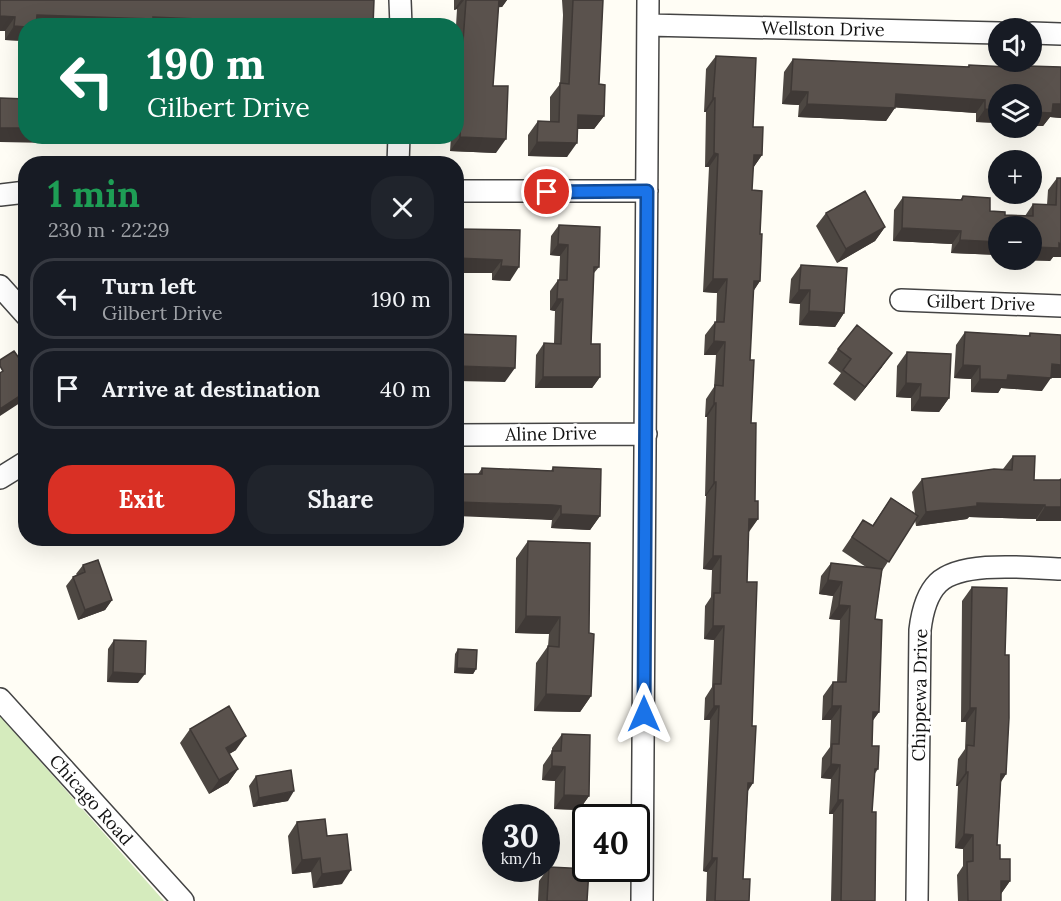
<!DOCTYPE html>
<meta charset="utf-8">
<style>
body{margin:0;font-family:Lora,serif;background:#20242c;color:#f1f3f6;height:100vh;display:flex;flex-direction:column;font-size:22px;white-space:nowrap}
*{box-sizing:border-box;margin:0}
p{font-size:20px;color:#9ea1a6}
.icon{flex:none;width:33px;height:33px;fill:none;stroke:currentColor;stroke-width:2;stroke-linecap:round;stroke-linejoin:round}
.map{position:relative;flex:1;overflow:hidden}
.sheet{position:absolute;left:18px;top:156px;width:446px;height:390px;display:flex;flex-direction:column;background:#171b24;border-radius:24px;box-shadow:0 6px 24px #0002}
.sheet>*{flex:none}
.top-card{position:absolute;left:18px;top:18px;width:446px;height:126px;border-radius:24px;box-shadow:0 6px 24px #0002;background:#0b6e4f;color:#fff;overflow:hidden}
.tools{position:absolute;left:988px;top:18px;display:grid;gap:12px}
.tools a{display:grid;place-items:center;width:54px;height:54px;border-radius:50%;background:#171b24;box-shadow:0 6px 24px #0002;font-size:30px}
.speed{position:absolute;left:482px;top:804px;display:flex;gap:12px;font-size:30px;font-weight:700;text-align:center}
.speed>*{display:grid;place-content:center;width:78px;height:78px;border-radius:50%;background:#171b24;box-shadow:0 6px 24px #0002;line-height:1}
.speed small{font-size:15px;font-weight:400}
.speed .limit{border:3px solid #111;border-radius:9px;background:#fff;color:#111}
.pin{position:absolute;display:grid;place-items:center;width:51px;height:51px;color:#fff;margin:-26px;border:3px solid #fff;border-radius:50%;box-shadow:0 2px 6px #0007}
.me{position:absolute;width:66px;margin:-33px;rotate:0deg;stroke-linejoin:round;filter:drop-shadow(0 0 4px #0008)}
.turn{display:flex;align-items:center;gap:21px;height:126px;padding:0 30px;font-size:27px}
.turn .icon{width:78px;height:78px;stroke-width:2.5}
.turn b{display:block;font-size:42px;line-height:51px}
.round{display:grid;place-items:center;flex:none;width:63px;height:63px;border-radius:24px;background:#20242c}
.summary{display:flex;align-items:center;justify-content:space-between;height:102px;padding:0 30px}
h1{font-size:36px;font-weight:700;line-height:45px;color:#1e9e55}
.primary-button{display:flex;gap:12px;margin-top:auto;padding:12px 30px}
.primary-button a{flex:1;height:69px;border-radius:24px;background:#d93025;color:#fff;font-size:24px;font-weight:700;line-height:69px;text-align:center}
.primary-button a+a{background:#20242c;color:#f1f3f6}
ul{padding:0;list-style:none}
li{display:flex;align-items:center;gap:18px;height:81px;margin:0 12px 9px;padding:0 18px;border:3px solid #363941;border-radius:24px}
li div{flex:1}
li b{display:block;font-size:22px}
li em{font-style:normal}
.map>svg:first-child{display:block}
.green{fill:#d5ebbd}
.lines{fill:none;stroke-linecap:round;stroke-linejoin:round}
.minor-casing{stroke:#444;stroke-width:24}
.minor{stroke:#fff;stroke-width:21}
.wall{fill:#4d4742}
.shaded-wall{fill:#3f3936}
.building{fill:#5a524d;stroke:#3f3936;stroke-width:1.5}
.route-casing{stroke:#114b97;stroke-width:15}
.route{stroke:#1a73e8;stroke-width:10}
.labels{text-anchor:middle;stroke-width:6;stroke-linejoin:round;paint-order:stroke}
.street-label{font-size:18px;fill:#111;stroke:#fff}
</style>
<div class="map">
<svg width="1061" height="901" viewBox="0 0 1061 901">
<rect width="100%" height="100%" fill="#fffdf5"/>
<path class="green" d="M0,716L164,901H0Z"/>
<g class="lines">
<g class="minor-casing">
<path id="minor" d="M400,0L401,26
M648,25L999,33
M1032,33L1061,34
M398,164L399,136
M456,191H647
M0,195L26,192
M0,286L26,315
M901,300L1061,306
M456,435L646,434
M0,478L26,462
M0,699L183,901
M642,901L648,0
M917,901L920,630C922,613 926,595 938,583C962,560 1029,568 1061,569"/>
</g>
<use href="#minor" class="minor"/>
</g>
<path class="wall" d="M0,0L373,26H26V41L5,40V31H0Z
M454,0H507L502,7H498L493,86L496,153L450,151L451,136H456V26L457,9L454,10Z
M562,0H603L599,84L604,116L594,129H577L567,157L528,156V135L538,121L550,122V97L560,84L563,15Z
M716,56L753,127L762,155L753,168L752,190L760,234V281L753,291L750,360L751,423L755,501L758,519L749,532L747,582L752,726L753,783L748,791L743,879L749,901H706L707,872L703,871L710,720H704L705,698L712,687L714,640L704,639L705,606L711,597L712,570L703,569L706,496H705L707,417H705L706,399L714,387L716,355H704L705,335L715,322H716L717,293L703,292L709,167H705L706,112H704L706,69Z
M793,59L967,67L969,65L1027,68L1029,66L1061,67V118L1050,117L1043,126H1032V94H999V123L976,122V113L895,107L886,121L798,117L799,105L782,104L784,72Z
M133,136H357L354,142L281,139L280,141L200,140L199,142L133,143Z
M1057,178H1061V257H1053L1050,261L1032,226H999V255L951,253L952,244L893,241L894,210L903,197L960,200L963,196L990,211L1005,215L1025,216L1033,204L1047,205L1048,190Z
M826,213L885,227L875,241L837,263L816,226Z
M559,225L599,267L594,273L591,344L600,377L592,388H535L536,355L544,343H554L555,311L550,310V291L558,280H559L560,256L550,255L551,236Z
M456,229L520,230L510,281L492,280V273H456Z
M801,265L844,313L835,327L799,325L800,304L789,303L791,279Z
M965,332L1028,336L1030,333L1042,391L1001,388L998,393L971,392V379L954,378L956,345Z
M838,349L882,367L855,401L833,384L841,373L828,363Z
M907,352L949,398L939,412L911,411V398L896,397L897,366Z
M1013,456L1034,480H1059L1061,478V521H1036V519L969,517L967,519L916,526L915,520L882,571L875,619L879,712L873,720L872,746L878,769L874,775L872,812L875,901H831L833,814H829L831,779L821,778L822,758L830,747L831,720H822L823,696L833,682H837L840,620L829,619L833,596L819,594L821,576L831,563L866,567L842,551L863,520L872,526L891,498L915,513L912,492L922,479L1003,469Z
M553,467L600,516L590,530L551,528L552,520L542,519L478,474L482,468L551,471Z
M528,541L589,633L591,696L580,712L534,711L536,663L548,646L549,634L515,633L516,558Z
M83,565L112,600L105,610L78,620L66,586L73,577L77,575L76,574Z
M972,587L1005,655L1006,774L1001,782L997,845L1000,859L1010,881L1001,894V901H958L957,875L963,866V849L955,848L958,786H956L958,759L965,749L966,722H961L962,601Z
M114,640L138,683L107,682L108,649Z
M458,649L476,669L473,674L454,673L455,654Z
M190,729L236,750L229,754L238,769L228,783L209,794L180,743Z
M562,734L589,796L579,810L554,809L555,781L542,780L543,765L552,752V748Z
M256,776L288,801L253,807L249,786Z
M297,822L327,836L342,884L313,888L311,872L292,874L288,836Z
M549,867L587,901H538L539,881Z"/>
<path class="shaded-wall" d="M461,0H464L457,9L454,10Z
M495,0H507L502,7L489,8Z
M37,15L153,17L244,21L241,26H29Z
M0,16L15,17L5,31H0Z
M14,26L26,27V41L5,40Z
M461,69H463L456,79V77Z
M791,91L808,92L799,105L782,104Z
M896,94L985,100L976,113L887,107Z
M713,98H715L706,112H704Z
M807,104L895,108L886,121L798,117Z
M1053,104H1061V118L1050,117L1043,126H1032V112Z
M985,109L999,110V123L976,122Z
M578,115L604,116L594,129H568Z
M0,128H26V136H105L100,144L0,142Z
M138,136H357L354,142L281,139L280,141L200,140L199,142L133,143Z
M460,137L506,139L496,153L450,151Z
M537,142L577,143L567,157L528,156Z
M714,153L718,154L709,167H705Z
M754,155H762L753,168Z
M885,227L875,241L837,263L846,249Z
M902,228L961,231L952,244L893,241Z
M960,240L999,242V255L951,253Z
M1059,243L1061,244V257H1053L1050,261L1011,260H1032V247Z
M558,244L568,245L560,256L550,255Z
M456,258L502,260L492,273H456Z
M501,266L519,267L510,281L492,280Z
M713,279H727L717,293L703,292Z
M754,281H760L751,295Z
M799,290H810L800,304L789,303Z
M557,299H563L555,311L550,310Z
M809,311L844,313L835,327L799,325Z
M714,341L725,342L716,355H704Z
M892,353L882,367L855,401L865,387Z
M1052,364L1061,365V378H1051L1042,391L1001,388L998,393L971,392L980,379Z
M963,365L980,366L971,379L954,378Z
M456,366L515,368L505,382L456,381Z
M543,377H600L592,388H535Z
M906,383L921,384L911,398L896,397Z
M26,392V399L0,416V409Z
M920,397L949,398L939,412L911,411Z
M714,403H716L707,417H705Z
M714,482H716L706,496H705Z
M456,502L552,505L561,506L552,520L456,516Z
M977,503L1045,505L1036,519L969,517L967,519L916,526L926,512Z
M1045,507H1061V521H1036Z
M561,514L600,516L590,530L551,528Z
M749,519H758L748,532Z
M713,556H721L712,570L703,569Z
M828,580L842,582L833,596L819,594Z
M112,600L105,610L78,620L85,610Z
M839,605L850,606L840,620L829,619Z
M526,616L560,617L549,634L515,633Z
M713,626H724L714,640L704,639Z
M457,668L476,669L473,674L454,673Z
M113,672L145,674L138,683L107,682Z
M546,694L591,696L580,712L534,711Z
M714,706H719L710,720H704Z
M832,706H841L831,720H822Z
M970,708H976L966,722H961Z
M873,712H879L869,726Z
M246,736L236,750L216,762L226,748Z
M831,764L840,765L831,779L821,778Z
M552,766L565,767L555,781L542,780Z
M238,769L228,783L209,794L219,780Z
M966,772H968L958,786H956Z
M1001,774H1006L996,788Z
M748,783H753L743,797Z
M294,791L288,801L253,807L259,798Z
M564,795L589,796L579,810L554,809Z
M838,800H843L833,814H829Z
M964,834L973,835L963,849L955,848Z
M320,858L311,872L292,874L302,860Z
M712,858H717L707,872L703,871Z
M351,870L342,884L313,888L322,874Z
M1001,881H1010L1000,895Z"/>
<path class="building" d="M0,0H374L373,26H244V21L153,17V19L37,15L36,26H26V27L14,26L15,17L0,16Z
M466,0H499L493,86H508L506,139L460,137L463,69H461Z
M573,0H603L599,84L605,85L604,116L578,115L577,143L537,142L538,121L559,122L560,83L569,84Z
M716,56L756,58L753,127H763L762,155H754L752,190L762,191L760,234H762L760,281H754L750,360H754L751,423H756L755,501H758V519H749L747,582H757L752,726H756L753,783H748L743,879H750L749,901H715L717,858H712L719,706H714V684H721L724,626H713L714,593H720L721,556H713L716,482H714L716,403H714L715,385L723,386L725,342L714,341L715,322H724L727,279H713L718,154L714,153L715,98H713Z
M793,59L969,67V65L1029,68V66L1061,67V104H1053L1052,113L1032,112V94H999V110L985,109V100L896,94L895,108L807,104L808,92L791,91Z
M0,98L26,99V128H0Z
M1057,178H1061V244L1059,243V248L1032,247V226H999V242L960,240L961,231L902,228L903,197L962,200L963,196L990,198V211L1005,212V215L1033,216V204L1056,205Z
M865,191L885,227L846,249L826,213Z
M559,225L600,227L599,267H594L591,344H600V377H543L544,343L561,344L563,299H557L558,280H567L568,245L558,244Z
M456,229L520,230L519,267L501,266L502,260L456,258Z
M801,265L847,268L844,313L809,311L810,290H799Z
M857,325L892,353L865,387L843,370L851,359L838,349Z
M965,332L1030,336V333L1061,335V365L1052,364L1051,378L1008,375L1007,380L980,379V366L963,365Z
M456,334L516,336L515,368L456,366Z
M14,351L26,368V392L0,409V373L3,371L0,366V360Z
M907,352L951,354L949,398L920,397L921,384L906,383Z
M1013,456H1035L1034,480H1061V507H1045V505L977,503V506L926,512L922,479L994,469L1012,470Z
M553,467L601,469L600,516L561,514V506L552,505L456,502V474H482V468L553,471Z
M891,498L918,516L889,562L852,537L863,520L873,526Z
M528,541L590,543L589,633L594,634L591,696L546,694L548,646L559,647L560,617L526,616Z
M98,560L112,600L85,610L73,577L85,572L83,565Z
M831,563L882,569L875,619L882,620L879,712H873L872,746H879L878,769H875L872,812H876L875,901H841L843,800H838L840,765L831,764L832,744H839L841,706H832L833,682H846L850,606L839,605L842,582L828,580Z
M972,587L1007,588L1005,655H1009V718L1006,774H1001L997,845H1000V859H1010V881H1001V901H968L967,862L973,861V835L964,834L968,772H966L967,745L974,746L976,708H970Z
M114,640L146,641L145,674L113,672Z
M458,649L477,650L476,669L457,668Z
M229,706L246,736L226,748L238,769L219,780L190,729Z
M562,734L590,735L589,796L564,795L565,767L552,766V751H561Z
M291,770L294,791L259,798L256,776Z
M325,819L327,836L347,834L351,870L322,874L320,858L302,860L297,822Z
M549,867L589,869L587,901H547Z"/>
<g class="lines">
<g class="route-casing">
<path id="route" d="M547,192L647,191L644,714"/>
</g>
<use href="#route" class="route"/>
</g>
<g class="labels">
<g class="street-label">
<text transform="translate(823 29) rotate(1)" y="6">Wellston Drive</text>
<text transform="translate(981 303) rotate(2)" y="6">Gilbert Drive</text>
<text transform="translate(551 434) rotate(-1)" y="6">Aline Drive</text>
<text transform="translate(920 695) rotate(-89)" y="6">Chippewa Drive</text>
<text transform="translate(91 800) rotate(48)" y="6">Chicago Road</text>
</g>
</g>
</svg>
<div class="tools">
<a><svg class="icon" aria-label="sound" viewBox="0 0 24 24"><path d="M4 9h4l5-4v14l-5-4H4zM17 9q2 3 0 6"/></svg></a>
<a><svg class="icon" aria-label="layers" viewBox="0 0 24 24"><path d="M12 4l9 5-9 5-9-5zM3 14l9 5 9-5"/></svg></a>
<a>+</a>
<a>−</a>
</div>
<div class="speed"><div>30<small>km/h</small></div><div class="limit">40</div></div>
<div class="pin" style="left:547px;top:192px;background:#d93025"><svg class="icon" aria-label="arrive" viewBox="0 0 24 24"><path d="M6 21V4h12l-3 4 3 4H6"/></svg></div>
<svg class="me" style="left:644px;top:714px" viewBox="-20 -20 40 40"><path d="M0-17L14 15 0 8-14 15z" fill="#1a73e8" stroke="#fff" stroke-width="4"/></svg>
<div class="top-card">
<div class="turn"><svg class="icon" aria-label="left" viewBox="0 0 24 24"><path d="M17 20v-9H6M10 6l-5 5 5 5"/></svg><div><b>190 m</b>Gilbert Drive</div></div>
</div>
<section class="sheet">
<div class="summary"><div><h1>1 min</h1><p>230 m · 22:29</p></div><a class="round"><svg class="icon" aria-label="close" viewBox="0 0 24 24"><path d="M6 6l12 12M18 6L6 18"/></svg></a></div>
<ul>
<li><svg class="icon" aria-label="left" viewBox="0 0 24 24"><path d="M17 20v-9H6M10 6l-5 5 5 5"/></svg><div><b>Turn left</b><p>Gilbert Drive</p></div><em>190 m</em></li>
<li><svg class="icon" aria-label="arrive" viewBox="0 0 24 24"><path d="M6 21V4h12l-3 4 3 4H6"/></svg><div><b>Arrive at destination</b></div><em>40 m</em></li>
</ul>
<div class="primary-button"><a>Exit</a><a>Share</a></div>
</section>
</div>
